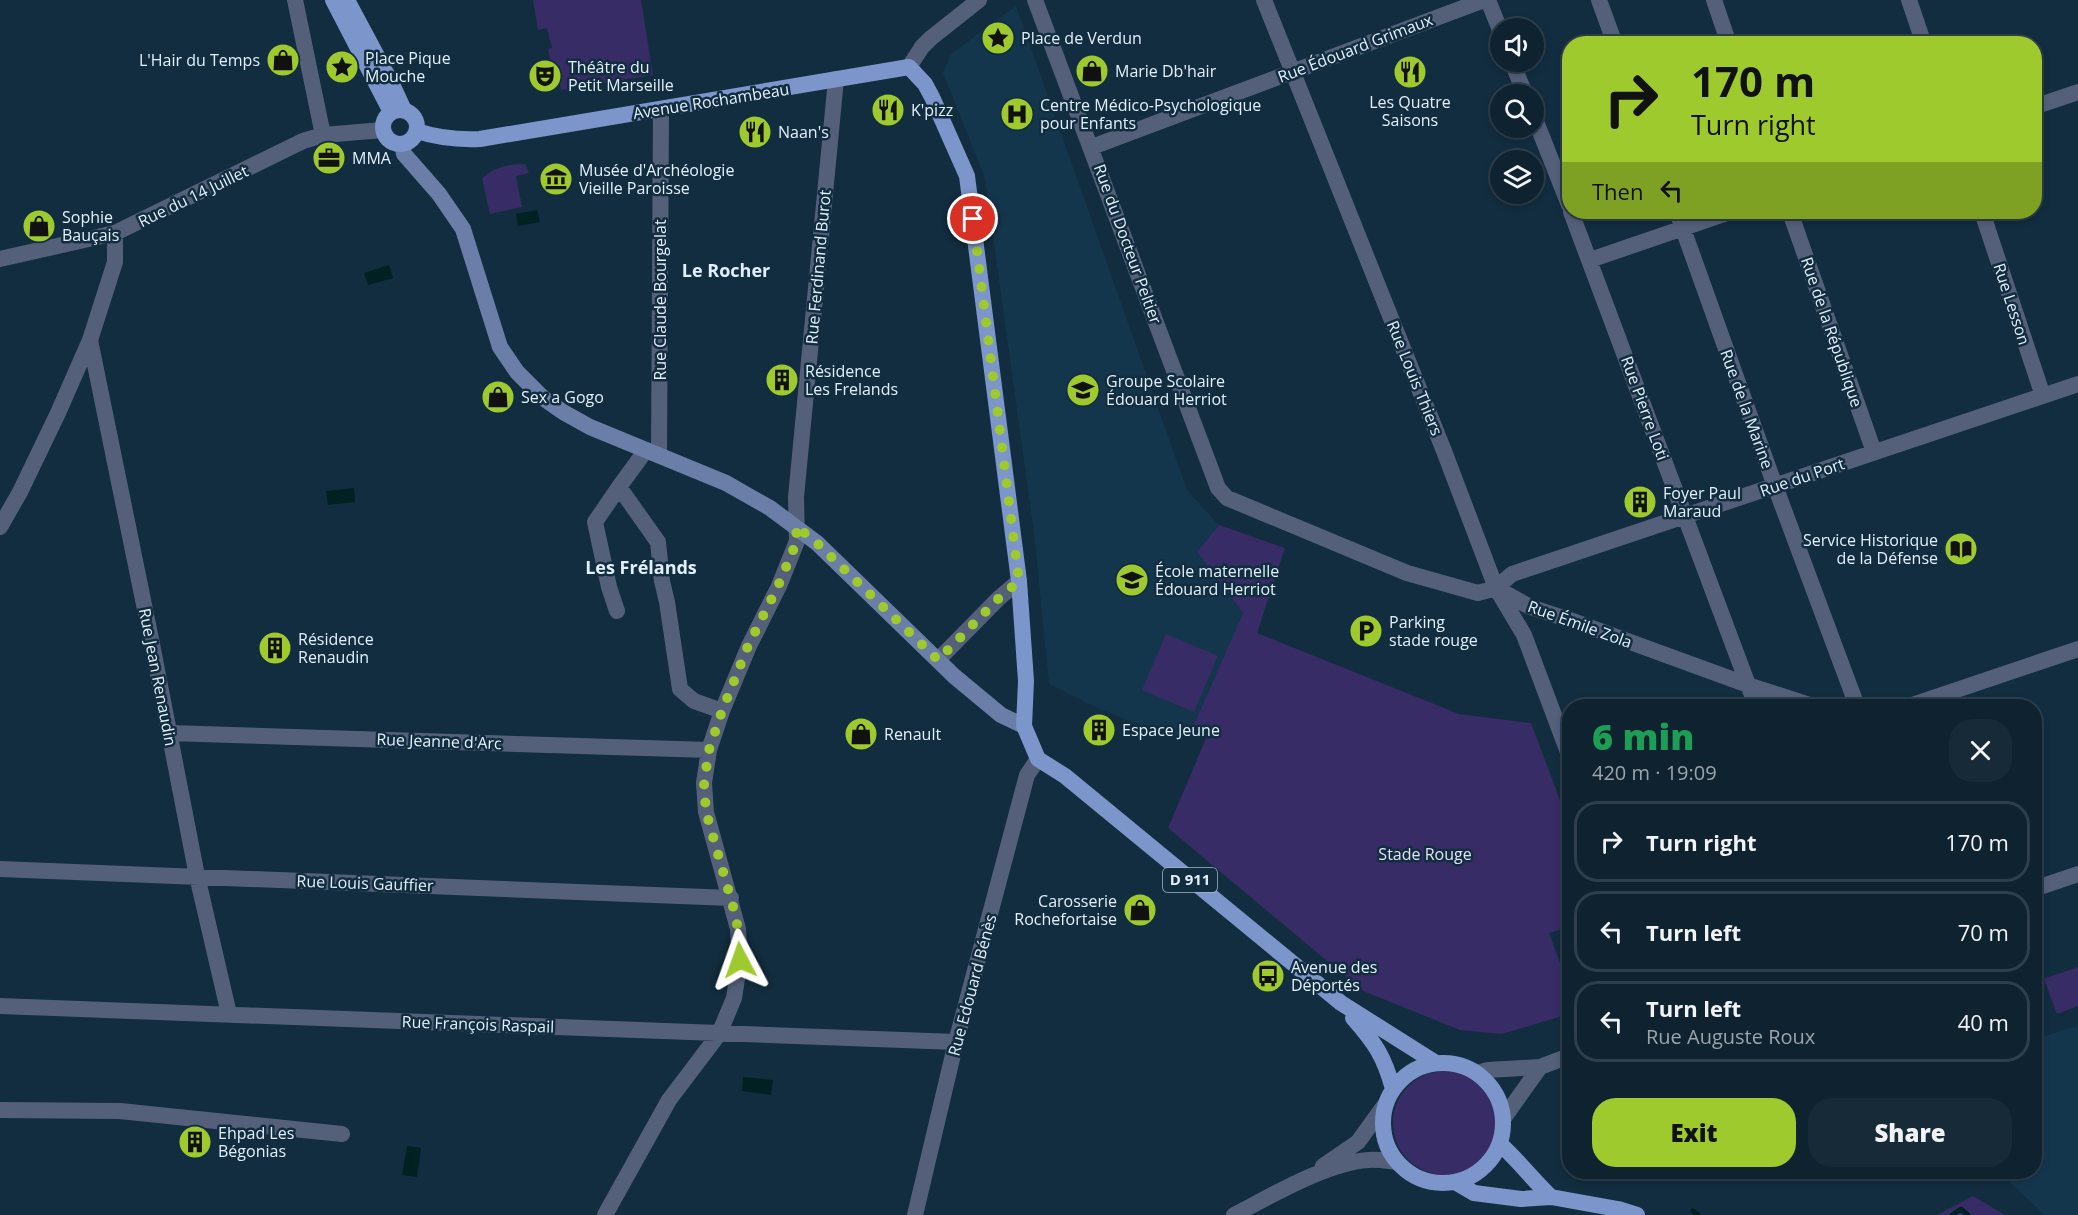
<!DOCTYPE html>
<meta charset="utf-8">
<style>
body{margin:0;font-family:"Open Sans",sans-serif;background:#172a37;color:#f1f3f6;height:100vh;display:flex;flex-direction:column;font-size:22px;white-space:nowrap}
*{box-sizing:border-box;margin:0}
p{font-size:20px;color:#9ba4aa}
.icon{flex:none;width:33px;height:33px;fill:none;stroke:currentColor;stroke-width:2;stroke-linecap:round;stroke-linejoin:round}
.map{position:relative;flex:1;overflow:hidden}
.drawer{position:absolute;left:1562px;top:699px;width:480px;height:480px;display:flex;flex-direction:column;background:#0e222f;border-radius:24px;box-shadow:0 3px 9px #0003,0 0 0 2px #2e3f4b}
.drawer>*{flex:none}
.guide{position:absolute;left:1562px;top:36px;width:480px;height:183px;border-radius:24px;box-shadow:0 3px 9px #0003,0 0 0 2px #2e3f4b;background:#9eca2e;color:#111;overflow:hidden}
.buttons{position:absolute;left:1490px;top:18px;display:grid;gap:12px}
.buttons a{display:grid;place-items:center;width:54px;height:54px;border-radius:50%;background:#0e222f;box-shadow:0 3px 9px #0003,0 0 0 2px #2e3f4b;font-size:30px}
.pin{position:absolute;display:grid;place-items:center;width:51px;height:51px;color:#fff;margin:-26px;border:3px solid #fff;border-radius:50%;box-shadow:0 2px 6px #0007}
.me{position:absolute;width:66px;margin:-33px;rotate:356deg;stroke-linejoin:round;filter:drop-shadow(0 0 4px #0008)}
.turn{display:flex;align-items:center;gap:21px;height:126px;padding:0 30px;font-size:27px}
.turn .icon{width:78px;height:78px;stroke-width:2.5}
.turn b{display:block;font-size:42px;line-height:51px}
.then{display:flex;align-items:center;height:57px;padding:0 30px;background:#0003;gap:12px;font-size:22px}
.round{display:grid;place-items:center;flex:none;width:63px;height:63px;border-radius:24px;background:#172a37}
.headline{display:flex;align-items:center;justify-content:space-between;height:102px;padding:0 30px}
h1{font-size:36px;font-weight:800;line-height:45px;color:#1e9e55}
.primary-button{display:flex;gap:12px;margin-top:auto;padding:12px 30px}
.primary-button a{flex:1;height:69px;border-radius:24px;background:#9eca2e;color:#111;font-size:24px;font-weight:800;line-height:69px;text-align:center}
.primary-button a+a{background:#172a37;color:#f1f3f6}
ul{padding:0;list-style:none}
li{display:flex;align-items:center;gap:18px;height:81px;margin:0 12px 9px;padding:0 18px;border:3px solid #2e3f4b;border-radius:24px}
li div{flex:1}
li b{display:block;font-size:22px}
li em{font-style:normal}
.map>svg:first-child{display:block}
.built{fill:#14364d}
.green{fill:#372c65}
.water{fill:#002121}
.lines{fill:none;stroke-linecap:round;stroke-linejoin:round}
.stream{stroke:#002121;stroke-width:5}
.minor{stroke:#54607a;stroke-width:16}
.tertiary{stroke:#54607a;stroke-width:16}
.secondary{stroke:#6b7ea7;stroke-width:16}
.primary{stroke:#7c95ca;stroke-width:16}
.route{stroke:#9eca2e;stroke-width:10;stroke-dasharray:0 18}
.labels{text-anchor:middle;stroke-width:5;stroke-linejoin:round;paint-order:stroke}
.shield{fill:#122d3f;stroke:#a3b6c3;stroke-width:1.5}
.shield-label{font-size:15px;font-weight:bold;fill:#e1f0fc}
.poi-label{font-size:16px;fill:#e1f0fc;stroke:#122d3f;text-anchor:start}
.street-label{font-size:16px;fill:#e1f0fc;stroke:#122d3f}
.park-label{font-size:16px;fill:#e3e2f5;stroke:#122d3f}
.neighbourhood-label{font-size:18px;font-weight:bold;fill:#e1f0fc;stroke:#122d3f}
</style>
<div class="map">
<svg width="2078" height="1215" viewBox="0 0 2078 1215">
<rect width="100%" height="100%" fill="#122d3f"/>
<path class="built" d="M1016,6L1187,490L1219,525L1197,552L1243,613L1191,731L1180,732L1176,740L1100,709L1049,684L1035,540L985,178L943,73L951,54Z
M2078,1025V1215H2044L2000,1172H2034V1040Z"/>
<path class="green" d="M533,0H641L653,75L561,90L558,76L554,77L548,49L552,48L547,28L538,30Z
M525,164L529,173L516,176L522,207L490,214L482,179C494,166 508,165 525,164Z
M1219,525L1285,548L1257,633L1459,714L1531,723L1569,824V927L1549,933L1569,987V1014L1502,1034L1460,1030L1363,991L1168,828L1207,736L1191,731L1243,613L1197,552Z
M1166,634L1218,656L1194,712L1142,690Z
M2078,967V1006L2057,1014L2044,979Z
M1393 1123a52 52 0 1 1 104 0a52 52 0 1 1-104 0Z
M1973,1196L2005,1215H1937Z"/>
<path class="water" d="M537,210L540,222L518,226L516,214Z
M389,265L393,278L368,285L364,273Z
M354,488L355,502L328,505L326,491Z
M743,1077L773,1080L771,1095L742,1091Z
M407,1146L421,1148L417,1177L402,1175Z"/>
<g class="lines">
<path class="stream" d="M1693,1211L1698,1215
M1952,1215L1961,1209L1968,1215"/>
<path class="minor" d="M295,0L323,135
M1035,0L1218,488L1227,498L1407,573L1478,593L1496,588L1530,607L1570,620L1748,685L1813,706
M1264,0L1444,451L1496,588L1524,635L1569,755
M1488,0L1500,30
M1599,0L1615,44
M1714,0L1729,44
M1909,0L1924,44
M1512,62L1525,94
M2034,107L2078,92
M1533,114L1569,205
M1092,147L1484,0
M1571,212L1756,706
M1677,212L1775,486L1857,706
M1790,212L1874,452
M1982,212L2043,396
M0,259L115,233L303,141L323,135L383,130
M1590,260L1730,212
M90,340L151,639L197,876L229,1014
M646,450L619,487L658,542L662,581L667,602L680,689L694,701L722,711
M659,455L661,110
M0,527L20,492L58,413L90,340L115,262V233
M1496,588L1512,574L2078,384
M617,611L609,587L595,522L619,487
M938,660L999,598L1019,581
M1909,706L2078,649
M170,733L709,750
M0,869L731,898
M0,1006L956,1042
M0,1110L120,1111L342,1134
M605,1215L669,1100L719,1034L734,998L740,960L738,929L706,812L704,783L709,750L722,711L749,646L779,586L797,541L796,497L836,79
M915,1215L956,1042L1027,775L1038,759"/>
<path class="tertiary" d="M909,67L922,47L931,38L979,0
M2034,889L2078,874
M1477,1073L1488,1070L1540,1067L1569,1056
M1503,1119L1540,1067
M1323,1166L1358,1142L1384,1106
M1234,1215C1271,1196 1326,1163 1368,1160C1377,1159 1387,1161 1396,1162"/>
<path class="secondary" d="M402,144L404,154L439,194L463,229L500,347L517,372L543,398L563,412L590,427L726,483L770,508L817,543L954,676L1001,715L1024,726"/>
<path class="primary" d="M333,0L391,112
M347,0L392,84L404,110
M383 127a17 17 0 1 1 34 0a17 17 0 1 1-34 0Z
M417,131C438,138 457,140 480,139L909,67L925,84L932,97L967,176L1019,581L1026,681L1024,726L1038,759L1065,776L1341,1003L1436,1063
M1353,1018C1375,1043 1384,1056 1393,1089
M1383 1123a60 60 0 1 1 120 0a60 60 0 1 1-120 0Z
M1500,1144C1518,1160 1533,1180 1551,1197
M1457,1183L1474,1193L1521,1199L1551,1197L1618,1209L1637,1215"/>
</g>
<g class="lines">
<path class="route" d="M740,960L738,929L734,910L706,812L704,783L709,750L722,711L748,646L778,586L797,541L796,526L817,543L938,660L999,598L1019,581L973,219"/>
</g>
<defs>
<g id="sight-disc" transform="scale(1.725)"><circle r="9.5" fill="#9eca2e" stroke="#122d3f"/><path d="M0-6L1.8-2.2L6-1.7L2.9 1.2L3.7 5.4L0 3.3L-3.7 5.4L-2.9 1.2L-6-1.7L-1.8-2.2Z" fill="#111"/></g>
<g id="shop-disc" transform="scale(1.725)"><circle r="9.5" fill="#9eca2e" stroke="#122d3f"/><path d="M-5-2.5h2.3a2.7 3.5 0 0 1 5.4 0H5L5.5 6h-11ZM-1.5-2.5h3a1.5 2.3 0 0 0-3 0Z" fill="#111"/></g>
<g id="restaurant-disc" transform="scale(1.725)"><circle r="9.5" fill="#9eca2e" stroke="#122d3f"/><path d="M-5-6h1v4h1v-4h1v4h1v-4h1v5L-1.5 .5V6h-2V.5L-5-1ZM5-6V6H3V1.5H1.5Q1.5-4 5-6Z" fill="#111"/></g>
<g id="theatre-disc" transform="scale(1.725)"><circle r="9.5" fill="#9eca2e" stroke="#122d3f"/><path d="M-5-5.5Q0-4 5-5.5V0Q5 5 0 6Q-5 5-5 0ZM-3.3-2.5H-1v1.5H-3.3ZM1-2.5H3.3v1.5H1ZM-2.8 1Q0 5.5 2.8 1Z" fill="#111"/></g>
<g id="hospital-disc" transform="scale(1.725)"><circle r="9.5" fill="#9eca2e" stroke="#122d3f"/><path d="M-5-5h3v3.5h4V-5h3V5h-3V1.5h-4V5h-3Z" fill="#111"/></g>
<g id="office-disc" transform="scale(1.725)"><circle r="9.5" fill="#9eca2e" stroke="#122d3f"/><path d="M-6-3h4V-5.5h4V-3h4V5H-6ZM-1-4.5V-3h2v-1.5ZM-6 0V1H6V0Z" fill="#111"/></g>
<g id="museum-disc" transform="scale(1.725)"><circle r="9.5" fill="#9eca2e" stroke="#122d3f"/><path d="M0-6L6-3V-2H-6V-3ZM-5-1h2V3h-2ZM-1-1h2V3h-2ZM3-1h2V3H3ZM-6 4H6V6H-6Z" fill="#111"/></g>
<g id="building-disc" transform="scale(1.725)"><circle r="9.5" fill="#9eca2e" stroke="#122d3f"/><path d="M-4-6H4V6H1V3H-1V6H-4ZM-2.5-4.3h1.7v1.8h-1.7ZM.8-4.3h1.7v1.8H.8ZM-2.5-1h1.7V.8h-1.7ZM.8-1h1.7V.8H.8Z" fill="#111"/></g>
<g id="school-disc" transform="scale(1.725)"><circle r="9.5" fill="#9eca2e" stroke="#122d3f"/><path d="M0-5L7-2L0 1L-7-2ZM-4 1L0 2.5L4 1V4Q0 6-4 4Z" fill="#111"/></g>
<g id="library-disc" transform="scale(1.725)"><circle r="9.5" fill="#9eca2e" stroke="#122d3f"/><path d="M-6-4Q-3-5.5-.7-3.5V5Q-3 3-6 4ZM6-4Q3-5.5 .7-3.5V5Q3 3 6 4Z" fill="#111"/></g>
<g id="parking-disc" transform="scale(1.725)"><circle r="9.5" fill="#9eca2e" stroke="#122d3f"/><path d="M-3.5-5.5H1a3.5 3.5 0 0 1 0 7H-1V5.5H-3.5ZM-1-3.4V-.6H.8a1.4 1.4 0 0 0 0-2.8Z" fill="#111"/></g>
<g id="bus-disc" transform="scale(1.725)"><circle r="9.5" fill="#9eca2e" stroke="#122d3f"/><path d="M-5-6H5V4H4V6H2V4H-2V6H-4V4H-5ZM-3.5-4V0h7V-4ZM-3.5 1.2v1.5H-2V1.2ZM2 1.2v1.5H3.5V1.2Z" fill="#111"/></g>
</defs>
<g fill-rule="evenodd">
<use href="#sight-disc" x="998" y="38"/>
<use href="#shop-disc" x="283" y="60"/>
<use href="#sight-disc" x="342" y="67"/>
<use href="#shop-disc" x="1092" y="71"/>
<use href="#restaurant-disc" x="1410" y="72"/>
<use href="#theatre-disc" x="545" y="76"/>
<use href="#restaurant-disc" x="888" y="110"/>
<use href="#hospital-disc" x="1017" y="114"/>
<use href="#restaurant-disc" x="755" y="132"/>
<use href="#office-disc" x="329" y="158"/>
<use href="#museum-disc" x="556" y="179"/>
<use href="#shop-disc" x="39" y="226"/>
<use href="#building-disc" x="782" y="380"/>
<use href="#school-disc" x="1083" y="390"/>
<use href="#shop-disc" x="498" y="397"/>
<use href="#building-disc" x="1640" y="502"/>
<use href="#library-disc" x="1961" y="549"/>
<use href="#school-disc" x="1132" y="580"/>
<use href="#parking-disc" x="1366" y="631"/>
<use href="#building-disc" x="275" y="648"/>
<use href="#building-disc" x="1099" y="730"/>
<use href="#shop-disc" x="861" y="734"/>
<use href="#shop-disc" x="1140" y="910"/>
<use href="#bus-disc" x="1268" y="976"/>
<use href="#building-disc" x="195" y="1142"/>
</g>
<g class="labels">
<rect class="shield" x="1163" y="868" width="54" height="24" rx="4.5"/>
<g class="shield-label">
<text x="1190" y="885">D 911</text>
</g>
<g class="poi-label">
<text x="1021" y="44">Place de Verdun</text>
<text x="365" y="64">Place Pique<tspan x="365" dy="18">Mouche</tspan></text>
<text x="260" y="66" text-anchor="end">L'Hair du Temps</text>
<text x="568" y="73">Théâtre du<tspan x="568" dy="18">Petit Marseille</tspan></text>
<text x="1115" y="77">Marie Db'hair</text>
<text x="1410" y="108" text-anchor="middle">Les Quatre<tspan x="1410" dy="18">Saisons</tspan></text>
<text x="1040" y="111">Centre Médico-Psychologique<tspan x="1040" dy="18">pour Enfants</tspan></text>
<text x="911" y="116">K'pizz</text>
<text x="778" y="138">Naan's</text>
<text x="352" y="164">MMA</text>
<text x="579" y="176">Musée d'Archéologie<tspan x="579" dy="18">Vieille Paroisse</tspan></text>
<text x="62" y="223">Sophie<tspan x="62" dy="18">Bauçais</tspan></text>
<text x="805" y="377">Résidence<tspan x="805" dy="18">Les Frelands</tspan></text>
<text x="1106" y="387">Groupe Scolaire<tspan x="1106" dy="18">Édouard Herriot</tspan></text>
<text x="521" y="403">Sex a Gogo</text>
<text x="1663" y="499">Foyer Paul<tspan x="1663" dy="18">Maraud</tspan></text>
<text x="1938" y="546" text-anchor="end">Service Historique<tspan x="1938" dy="18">de la Défense</tspan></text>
<text x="1155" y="577">École maternelle<tspan x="1155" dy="18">Édouard Herriot</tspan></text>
<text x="1389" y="628">Parking<tspan x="1389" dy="18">stade rouge</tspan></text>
<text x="298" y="645">Résidence<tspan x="298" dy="18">Renaudin</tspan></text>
<text x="1122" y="736">Espace Jeune</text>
<text x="884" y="740">Renault</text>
<text x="1117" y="907" text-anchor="end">Carosserie<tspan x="1117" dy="18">Rochefortaise</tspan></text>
<text x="1291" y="973">Avenue des<tspan x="1291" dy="18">Déportés</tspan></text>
<text x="218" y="1139">Ehpad Les<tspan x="218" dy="18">Bégonias</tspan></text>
</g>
<g class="street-label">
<text transform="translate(1355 48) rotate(-21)" y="6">Rue Édouard Grimaux</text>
<text transform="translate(711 101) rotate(-9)" y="6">Avenue Rochambeau</text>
<text transform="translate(193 196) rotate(-26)" y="6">Rue du 14 Juillet</text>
<text transform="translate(1128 244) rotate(70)" y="6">Rue du Docteur Peltier</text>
<text transform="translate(818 267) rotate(-85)" y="6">Rue Ferdinand Burot</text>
<text transform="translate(660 300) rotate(-90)" y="6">Rue Claude Bourgelat</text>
<text transform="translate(2012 304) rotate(72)" y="6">Rue Lesson</text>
<text transform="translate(1832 332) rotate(71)" y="6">Rue de la République</text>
<text transform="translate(1415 378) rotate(68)" y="6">Rue Louis Thiers</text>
<text transform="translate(1645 408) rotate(70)" y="6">Rue Pierre Loti</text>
<text transform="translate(1747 409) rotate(70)" y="6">Rue de la Marine</text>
<text transform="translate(1802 477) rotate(-19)" y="6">Rue du Port</text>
<text transform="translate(1580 624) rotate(20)" y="6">Rue Émile Zola</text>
<text transform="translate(158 677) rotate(79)" y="6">Rue Jean Renaudin</text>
<text transform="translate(439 741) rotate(2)" y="6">Rue Jeanne d'Arc</text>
<text transform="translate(365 883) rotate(2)" y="6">Rue Louis Gauffier</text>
<text transform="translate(972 985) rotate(-75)" y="6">Rue Edouard Bénès</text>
<text transform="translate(478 1024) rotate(2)" y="6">Rue François Raspail</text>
</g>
<g class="park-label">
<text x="1425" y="860">Stade Rouge</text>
</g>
<g class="neighbourhood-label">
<text x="726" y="277">Le Rocher</text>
<text x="641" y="574">Les Frélands</text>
</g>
</g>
</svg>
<div class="buttons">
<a><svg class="icon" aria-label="sound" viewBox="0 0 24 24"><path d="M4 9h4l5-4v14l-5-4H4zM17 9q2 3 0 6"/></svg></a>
<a><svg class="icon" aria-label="search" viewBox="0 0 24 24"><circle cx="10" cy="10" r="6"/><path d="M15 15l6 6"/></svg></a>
<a><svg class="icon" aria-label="layers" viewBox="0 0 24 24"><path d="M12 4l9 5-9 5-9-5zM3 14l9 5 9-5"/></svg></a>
</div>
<div class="pin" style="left:973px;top:219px;background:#d93025"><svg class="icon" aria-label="arrive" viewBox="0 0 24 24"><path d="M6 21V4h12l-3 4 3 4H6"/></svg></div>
<svg class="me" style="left:740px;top:960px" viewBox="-20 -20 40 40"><path d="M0-17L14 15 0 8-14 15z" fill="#9eca2e" stroke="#fff" stroke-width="4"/></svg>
<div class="guide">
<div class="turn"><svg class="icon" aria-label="right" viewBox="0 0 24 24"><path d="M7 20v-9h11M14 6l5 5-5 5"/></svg><div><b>170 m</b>Turn right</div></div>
<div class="then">Then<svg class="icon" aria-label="left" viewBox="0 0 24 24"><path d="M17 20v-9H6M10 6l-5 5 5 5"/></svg></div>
</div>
<section class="drawer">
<div class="headline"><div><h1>6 min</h1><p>420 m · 19:09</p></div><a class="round"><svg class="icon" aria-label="close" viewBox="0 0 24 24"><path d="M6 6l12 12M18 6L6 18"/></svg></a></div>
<ul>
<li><svg class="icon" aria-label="right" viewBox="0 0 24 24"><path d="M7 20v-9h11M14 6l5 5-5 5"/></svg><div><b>Turn right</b></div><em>170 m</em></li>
<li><svg class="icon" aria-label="left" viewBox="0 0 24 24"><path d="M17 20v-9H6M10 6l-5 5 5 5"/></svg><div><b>Turn left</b></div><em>70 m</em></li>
<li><svg class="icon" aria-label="left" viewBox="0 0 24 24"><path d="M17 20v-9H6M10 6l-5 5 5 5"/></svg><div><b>Turn left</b><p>Rue Auguste Roux</p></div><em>40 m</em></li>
</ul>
<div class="primary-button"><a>Exit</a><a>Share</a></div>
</section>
</div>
